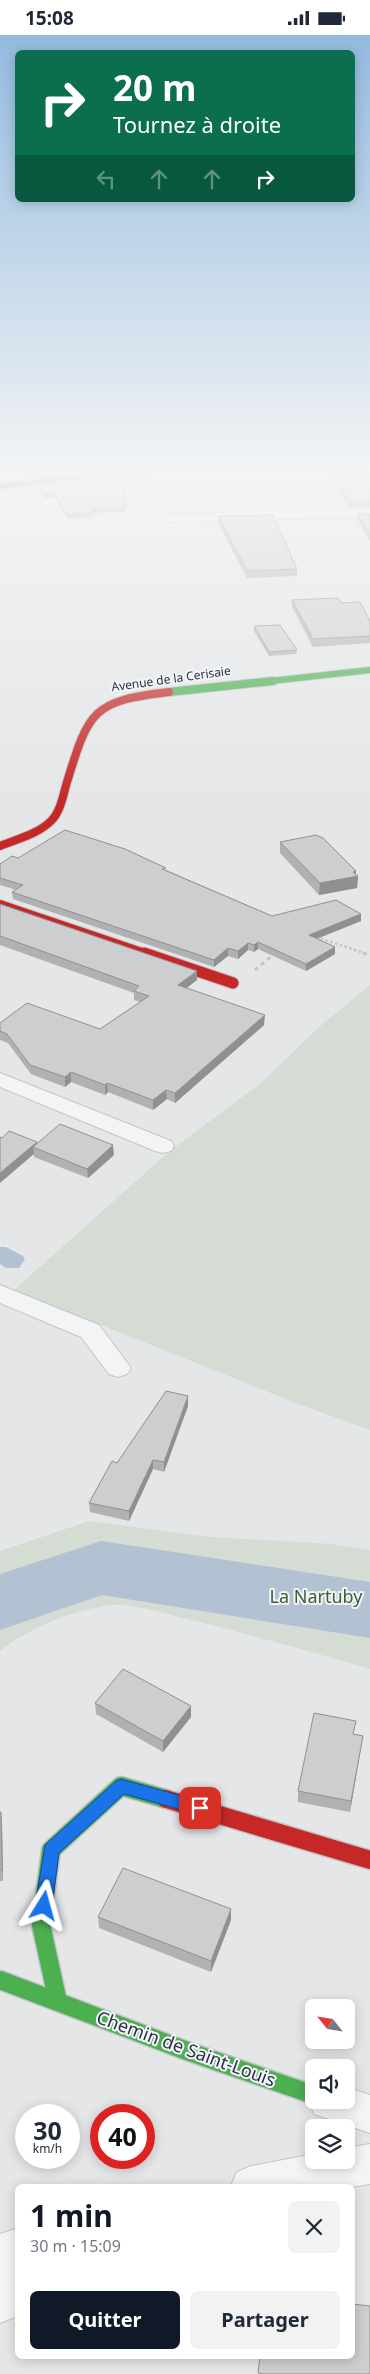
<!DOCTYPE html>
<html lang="fr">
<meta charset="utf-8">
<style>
body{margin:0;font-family:"Noto Sans",sans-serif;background:#f2f2f3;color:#1f2937;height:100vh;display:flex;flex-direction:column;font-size:19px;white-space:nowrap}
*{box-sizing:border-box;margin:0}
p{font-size:16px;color:#747a83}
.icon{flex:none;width:28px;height:28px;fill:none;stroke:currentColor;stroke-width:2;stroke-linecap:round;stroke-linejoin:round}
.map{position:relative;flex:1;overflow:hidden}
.details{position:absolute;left:15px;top:2149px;width:340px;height:175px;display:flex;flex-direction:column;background:#fff;border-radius:8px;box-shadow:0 2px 12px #0003}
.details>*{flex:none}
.top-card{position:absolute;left:15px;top:15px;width:340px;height:152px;border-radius:8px;box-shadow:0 2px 12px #0003;background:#0b6e4f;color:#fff;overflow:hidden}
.needle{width:32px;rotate:300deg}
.tools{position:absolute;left:305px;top:1964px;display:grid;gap:10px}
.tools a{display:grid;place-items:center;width:50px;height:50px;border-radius:8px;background:#fff;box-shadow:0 2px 12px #0003;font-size:25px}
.speed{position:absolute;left:15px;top:2069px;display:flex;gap:10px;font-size:25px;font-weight:700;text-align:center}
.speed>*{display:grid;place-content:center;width:65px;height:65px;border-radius:50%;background:#fff;box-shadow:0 2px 12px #0003;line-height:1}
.speed small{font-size:12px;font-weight:400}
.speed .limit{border:8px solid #d22;background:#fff;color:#111}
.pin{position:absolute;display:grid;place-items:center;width:42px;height:42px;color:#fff;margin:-21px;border-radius:10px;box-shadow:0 2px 8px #0006}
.me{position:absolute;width:55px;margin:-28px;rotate:8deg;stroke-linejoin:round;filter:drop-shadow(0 0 4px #0008)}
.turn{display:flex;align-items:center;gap:18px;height:105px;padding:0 15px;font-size:22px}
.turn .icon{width:65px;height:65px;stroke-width:2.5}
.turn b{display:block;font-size:35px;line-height:42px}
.lanes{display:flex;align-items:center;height:48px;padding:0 15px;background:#0003;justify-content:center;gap:25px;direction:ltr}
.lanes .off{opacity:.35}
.round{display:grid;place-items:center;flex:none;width:52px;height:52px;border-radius:8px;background:#f2f2f3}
.head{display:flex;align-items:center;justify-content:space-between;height:85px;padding:0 15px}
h1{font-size:30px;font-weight:700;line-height:38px;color:#111827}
.action{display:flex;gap:10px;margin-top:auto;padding:10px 15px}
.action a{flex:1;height:58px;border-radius:8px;background:#111827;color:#fff;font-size:20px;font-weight:700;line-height:58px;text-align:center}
.action a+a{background:#f2f2f3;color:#1f2937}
.status{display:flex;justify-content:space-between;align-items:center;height:35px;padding:0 25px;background:#fff;direction:ltr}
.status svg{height:14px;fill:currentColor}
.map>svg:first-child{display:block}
.green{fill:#d4dcd4}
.water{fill:#b3c2d2}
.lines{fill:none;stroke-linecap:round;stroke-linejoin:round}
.river{fill:#b3c2d2;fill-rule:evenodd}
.street-casing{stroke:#c2c4c6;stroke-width:2}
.fast-far2-casing{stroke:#c2c4c6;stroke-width:8}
.fast-far1-casing{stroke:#c2c4c6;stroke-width:10}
.fast-casing{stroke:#c2c4c6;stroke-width:21}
.jam-far3-casing{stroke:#c2c4c6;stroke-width:8}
.jam-far2-casing{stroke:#c2c4c6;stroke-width:10}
.jam-far1-casing{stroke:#c2c4c6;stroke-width:13}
.jam-casing{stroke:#c2c4c6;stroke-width:21}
.path-far1{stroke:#c3c4c8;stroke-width:2.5;stroke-dasharray:2.5 2.5;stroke-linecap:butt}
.path{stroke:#c3c4c8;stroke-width:3;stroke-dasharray:4 4;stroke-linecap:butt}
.street{fill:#f3f4f5;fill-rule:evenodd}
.fast-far2{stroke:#4caf50;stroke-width:6}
.fast-far1{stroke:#4caf50;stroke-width:8}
.fast{stroke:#4caf50;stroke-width:18}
.jam-far3{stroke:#c62828;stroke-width:6}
.jam-far2{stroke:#c62828;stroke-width:8}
.jam-far1{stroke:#c62828;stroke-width:11}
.jam{stroke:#c62828;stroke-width:18}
.wall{fill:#afb1b3}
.shaded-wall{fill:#8f9092}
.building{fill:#ccced0;stroke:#8f9092}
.route{fill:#1a73e8;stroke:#114b97}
.labels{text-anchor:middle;stroke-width:4;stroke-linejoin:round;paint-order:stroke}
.far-street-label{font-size:12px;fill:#2a3242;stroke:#f2f4f7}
.near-park-label{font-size:18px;fill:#3e5d38;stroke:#f2f4f7}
.near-street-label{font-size:18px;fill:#2a3242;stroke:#f2f4f7}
</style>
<div class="status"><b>15:08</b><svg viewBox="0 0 49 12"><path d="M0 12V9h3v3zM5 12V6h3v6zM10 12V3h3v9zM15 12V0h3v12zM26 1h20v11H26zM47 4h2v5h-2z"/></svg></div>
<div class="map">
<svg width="370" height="2339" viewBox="0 0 370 2339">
<rect width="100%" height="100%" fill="#e4e6e8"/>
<path class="green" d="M370,950V1395L301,1370L14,1255L171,1115L262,1047L318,993Z
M89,1486L209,1502L331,1509L370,1515V1634C308,1616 245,1598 183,1583C162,1578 132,1568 111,1570C73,1575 30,1592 0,1616V1516Z"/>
<path class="water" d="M0,1212H6L23,1221L25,1224L19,1233H6L0,1229Z"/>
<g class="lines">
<path class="river" d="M101,1506L370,1547V1603L102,1560L0,1595V1539Z"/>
<g class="street-casing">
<path id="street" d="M370,474V482L168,487L162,483L168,479Z
M0,1038L171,1106L174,1111L171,1116L163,1118L155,1116L0,1052Z
M0,1250L99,1290L131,1333L127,1339L118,1342L109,1339L81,1302L0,1268Z
M346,2052L370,2060V2098L314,2079L309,2065L314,2053V2065H346Z
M370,2109V2149L352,2152L231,2151L237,2137L251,2131L314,2119V2125H346V2113Z
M18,2193V2276L15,2282L0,2288V2199Z"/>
</g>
<g class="fast-far2-casing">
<path id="fast-far2" d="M262,647L370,635"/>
</g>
<g class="fast-far1-casing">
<path id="fast-far1" d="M169,657L273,646"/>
</g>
<g class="fast-casing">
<path id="fast" d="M0,1945L187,2016L314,2060
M58,1967L41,1890L51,1815L121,1751L166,1764"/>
</g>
<g class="jam-far3-casing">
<path id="jam-far3" d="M0,451L131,437"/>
</g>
<g class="jam-far2-casing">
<path id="jam-far2" d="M0,811C17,804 38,799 51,786C61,776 63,760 67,747C89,675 93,666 169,657
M0,869L148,919"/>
</g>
<g class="jam-far1-casing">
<path id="jam-far1" d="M144,918L233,948"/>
</g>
<g class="jam-casing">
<path id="jam" d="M166,1764L370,1825"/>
</g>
<path class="path-far1" d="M316,902L367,919"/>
<path class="path" d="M363,918L370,920
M255,935L275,918"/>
<use href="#street" class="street"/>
<use href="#fast-far2" class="fast-far2"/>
<use href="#fast-far1" class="fast-far1"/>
<use href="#fast" class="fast"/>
<use href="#jam-far3" class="jam-far3"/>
<use href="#jam-far2" class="jam-far2"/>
<use href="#jam-far1" class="jam-far1"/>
<use href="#jam" class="jam"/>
</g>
<path class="wall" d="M254,437H289L286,439L255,440Z
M327,437H363L359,440L360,441L370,443V473H349Z
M148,438V443H126L125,439Z
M124,440L125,477L94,478L95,482L67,484L55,462L44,463L36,453V449Z
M357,479H370V506L357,484Z
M218,481L297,534V541L247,543L218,488Z
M292,565L341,568L370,586V608L313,612L292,572Z
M254,591L297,615L296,619L269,621L254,596Z
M280,807L356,836V840L358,841L357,853L319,860L280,818Z
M18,823L166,835L272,881L361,886L317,904L335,912V919L306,936L258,914L254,917L248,915L238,924L228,921L214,932L13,864L12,857L16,855L0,850V829Z
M0,869L197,936V945L186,953L264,990L175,1068L167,1064L153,1075L108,1057L105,1060L71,1047L65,1052L31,1039L8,1008L0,1005V988L100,994L140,967L134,965V958L0,910Z
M0,1102L38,1109L114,1120L88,1143L34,1122V1119Z
M188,1371L164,1437L153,1434L129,1486L90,1477L89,1468L117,1428Z
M95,1668L191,1671V1682L163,1717L96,1679Z
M354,1699L361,1712L350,1777L298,1767V1756Z
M0,1777L2,1788L3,1846H0Z
M231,1874V1885L211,1937L99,1893L98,1882Z"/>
<path class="shaded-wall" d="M27,437H70L28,442Z
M54,458L55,462L44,463V459Z
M356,836V842L358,841L357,853L319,860L320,848Z
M361,879V886L308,907L309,900Z
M258,907V914L254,917V910Z
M248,908V915L238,924V916Z
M335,912V919L306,936V929Z
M228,913V921L214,932V925Z
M197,936V945L178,960V950Z
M265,980L264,990L175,1068V1058Z
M71,1037V1047L65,1052V1042Z
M107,1048L108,1057L105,1060V1050Z
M166,1055L167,1064L153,1075V1065Z
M37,1107L38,1114L33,1112L34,1119L0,1148V1138Z
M113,1110L114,1120L88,1143L87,1134Z
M188,1361V1371L164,1437V1427Z
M153,1425V1434L129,1486V1476Z
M191,1671V1682L163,1717V1706Z
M363,1701L361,1712L350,1777L351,1766Z
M1,1777L2,1788L3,1846L2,1835Z
M231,1874V1885L211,1937V1926Z"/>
<path class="building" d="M129,437H148V438L125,439Z
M330,437H357L360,441L370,443V468H350Z
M124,440L125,473L92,474L95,478L67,480L54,458L44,459L36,449Z
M357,479H370V500Z
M273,480L297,534L247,536L218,481Z
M338,563L341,568L360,567L370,586V601L313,604L292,565Z
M280,590L297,615L269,617L254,591Z
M65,795L125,814L166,833L162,834L272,881L336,865L361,879L309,900L335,912L306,929L258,907L254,910L248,908L238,916L228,913L214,925L12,857L23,850L0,843V829L12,821L18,823Z
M316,800L323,803L356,836L353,837L358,841L320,848L280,807Z
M0,869L197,936L178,950L265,980L175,1058L166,1055L153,1065L107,1048L105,1050L71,1037L65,1042L30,1030L7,999L0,996V988L27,968L100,994L149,961L134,956L139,951L0,901Z
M60,1089L113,1110L87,1134L33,1112Z
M9,1096L37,1107L0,1138V1102L2,1103Z
M166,1356L188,1361L164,1427L153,1425L129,1476L89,1468L112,1426L117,1428Z
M123,1634L191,1671L163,1706L95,1668Z
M314,1678L356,1686L353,1699L363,1701L351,1766L298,1756Z
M0,1777H1L2,1835H0Z
M123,1833L231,1874L211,1926L98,1882Z
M352,2269L370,2271V2339H263L258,2338L260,2321H352Z"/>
<linearGradient id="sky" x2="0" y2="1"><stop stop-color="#93badf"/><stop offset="0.57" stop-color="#f3f4f5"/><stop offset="1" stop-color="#f3f4f5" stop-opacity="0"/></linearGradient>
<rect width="370" height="765" fill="url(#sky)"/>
<path class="route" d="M121,1744L200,1766L205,1768L208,1773L205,1778L200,1780L124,1759L59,1818L52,1871L50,1877L44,1879L38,1877L35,1871L45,1810L116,1746Z"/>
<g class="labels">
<g class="far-street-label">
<text transform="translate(171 644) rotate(-8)" y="4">Avenue de la Cerisaie</text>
</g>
<g class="near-park-label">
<text x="316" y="1568">La Nartuby</text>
</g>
<g class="near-street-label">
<text transform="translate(186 2014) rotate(20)" y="6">Chemin de Saint-Louis</text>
</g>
</g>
</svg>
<div class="tools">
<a><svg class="needle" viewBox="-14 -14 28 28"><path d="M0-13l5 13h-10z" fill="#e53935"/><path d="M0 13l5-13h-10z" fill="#747a83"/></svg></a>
<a><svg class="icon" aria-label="sound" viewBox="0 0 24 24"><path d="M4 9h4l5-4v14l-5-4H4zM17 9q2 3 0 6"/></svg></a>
<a><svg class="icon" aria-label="layers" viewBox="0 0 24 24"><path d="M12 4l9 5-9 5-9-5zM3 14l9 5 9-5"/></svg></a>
</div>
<div class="speed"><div>30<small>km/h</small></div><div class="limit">40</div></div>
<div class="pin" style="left:200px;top:1773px;background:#d93025"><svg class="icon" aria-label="arrive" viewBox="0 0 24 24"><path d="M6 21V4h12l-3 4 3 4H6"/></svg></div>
<svg class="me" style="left:44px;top:1871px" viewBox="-20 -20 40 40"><path d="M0-17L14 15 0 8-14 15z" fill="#1a73e8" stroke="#fff" stroke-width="4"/></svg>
<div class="top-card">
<div class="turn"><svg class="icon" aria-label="right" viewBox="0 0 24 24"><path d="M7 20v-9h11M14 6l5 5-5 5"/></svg><div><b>20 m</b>Tournez à droite</div></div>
<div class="lanes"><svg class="icon off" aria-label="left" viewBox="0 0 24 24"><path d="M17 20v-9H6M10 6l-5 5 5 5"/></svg><svg class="icon off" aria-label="ahead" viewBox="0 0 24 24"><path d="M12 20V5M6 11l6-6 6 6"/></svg><svg class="icon off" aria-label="ahead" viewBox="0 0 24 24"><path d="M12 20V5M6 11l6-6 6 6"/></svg><svg class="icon" aria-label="right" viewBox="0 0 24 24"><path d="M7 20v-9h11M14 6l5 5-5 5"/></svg></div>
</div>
<section class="details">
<div class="head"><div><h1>1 min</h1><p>30 m · 15:09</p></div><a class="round"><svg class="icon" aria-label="close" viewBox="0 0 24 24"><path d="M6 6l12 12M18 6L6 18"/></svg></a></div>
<div class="action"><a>Quitter</a><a>Partager</a></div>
</section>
</div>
